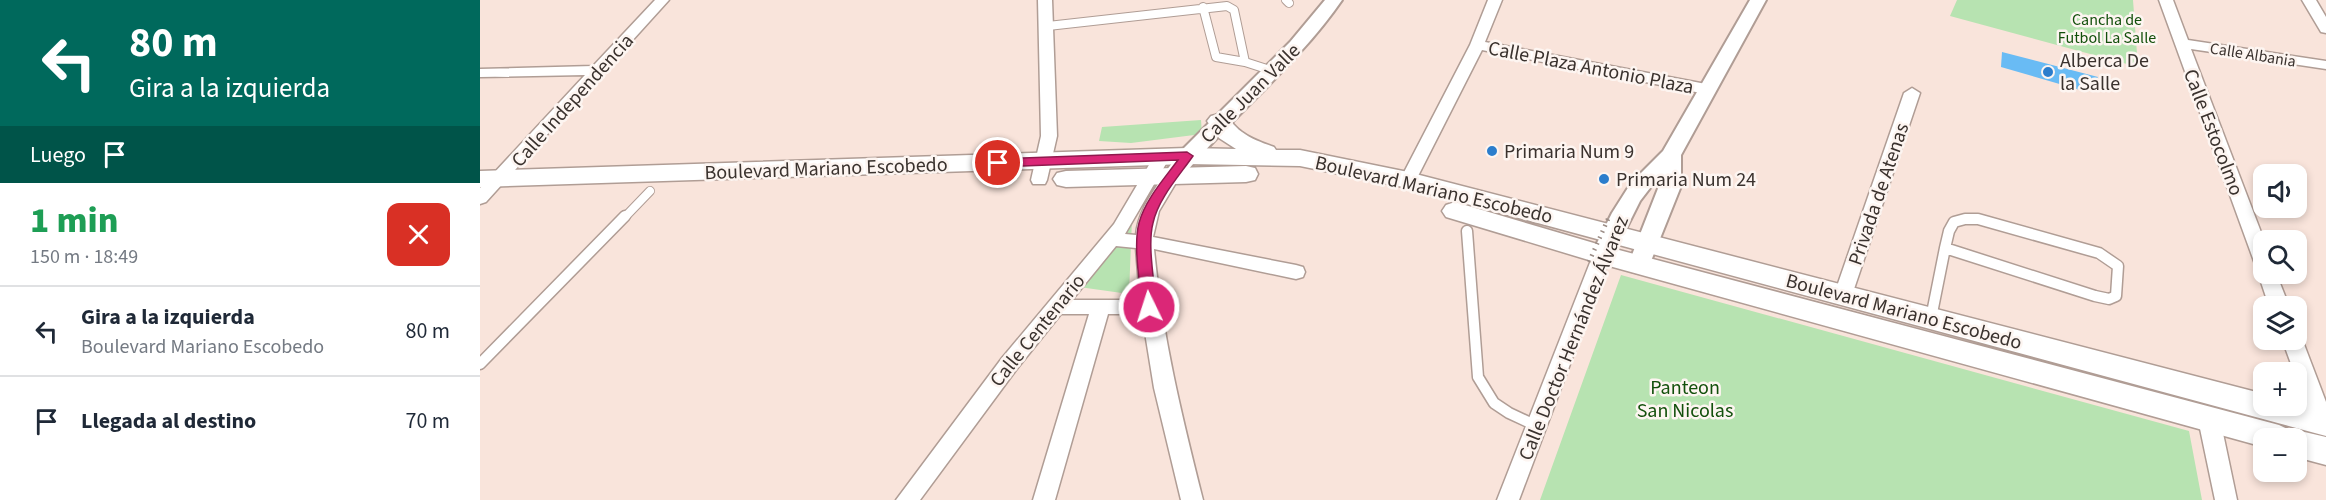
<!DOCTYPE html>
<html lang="es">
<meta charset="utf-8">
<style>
body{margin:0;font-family:"Source Sans 3",sans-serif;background:#f6f6f7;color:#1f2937;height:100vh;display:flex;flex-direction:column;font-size:22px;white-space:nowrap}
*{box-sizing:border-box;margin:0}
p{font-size:20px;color:#747a83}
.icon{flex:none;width:33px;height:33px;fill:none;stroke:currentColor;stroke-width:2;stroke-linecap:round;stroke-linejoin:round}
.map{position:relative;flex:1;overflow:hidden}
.details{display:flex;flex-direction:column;background:#fff;width:480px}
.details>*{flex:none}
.hud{background:#00695c;color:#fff;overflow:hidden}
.fabs{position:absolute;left:1773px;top:164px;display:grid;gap:12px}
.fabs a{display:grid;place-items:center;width:54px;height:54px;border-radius:12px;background:#fff;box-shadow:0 3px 9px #0003;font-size:30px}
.pin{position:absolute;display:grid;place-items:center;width:51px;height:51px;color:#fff;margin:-26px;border:3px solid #fff;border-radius:50%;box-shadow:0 2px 6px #0007}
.me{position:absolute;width:66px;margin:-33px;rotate:356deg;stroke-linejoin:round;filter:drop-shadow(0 0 4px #0008)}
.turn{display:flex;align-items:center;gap:21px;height:126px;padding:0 30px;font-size:27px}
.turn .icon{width:78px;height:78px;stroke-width:2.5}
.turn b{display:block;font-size:42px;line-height:51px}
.then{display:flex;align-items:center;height:57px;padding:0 30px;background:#0003;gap:12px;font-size:22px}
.round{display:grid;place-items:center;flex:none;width:63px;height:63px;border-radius:12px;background:#f6f6f7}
.head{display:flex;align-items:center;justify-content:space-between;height:102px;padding:0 30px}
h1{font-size:36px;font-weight:800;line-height:45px;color:#1e9e55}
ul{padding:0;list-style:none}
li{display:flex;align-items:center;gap:18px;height:90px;padding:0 30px;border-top:2px solid #e0e1e3}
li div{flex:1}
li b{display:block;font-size:22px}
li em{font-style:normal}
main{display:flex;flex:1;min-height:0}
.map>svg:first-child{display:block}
.green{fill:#b7e3b1}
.water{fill:#69bbf4}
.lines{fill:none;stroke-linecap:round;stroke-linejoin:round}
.service-far1-casing{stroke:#b09d95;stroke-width:10}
.service-casing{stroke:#b09d95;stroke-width:13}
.minor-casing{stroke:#b09d95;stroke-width:3}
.tertiary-casing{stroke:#b09d95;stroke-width:4}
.primary-casing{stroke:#b09d95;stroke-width:3}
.service-far1{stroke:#fff;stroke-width:8}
.service{stroke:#fff;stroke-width:10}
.minor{fill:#fff;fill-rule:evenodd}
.tertiary{fill:#fff;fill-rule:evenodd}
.primary{fill:#fff;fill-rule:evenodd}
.path-bridge{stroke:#9b8c85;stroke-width:4.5;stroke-dasharray:1.5 5;stroke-linecap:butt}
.route{fill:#db2777;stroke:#8e194d;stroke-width:1.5}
.poi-dot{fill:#2b7dcc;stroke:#fdf5f1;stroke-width:2}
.labels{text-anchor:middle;stroke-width:5;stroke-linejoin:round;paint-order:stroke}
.far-park-label{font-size:16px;fill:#12500b;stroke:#fdf5f1}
.far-street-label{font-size:16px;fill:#3a322e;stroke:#fdf5f1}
.poi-label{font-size:20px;fill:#3a322e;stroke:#fdf5f1;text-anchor:start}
.street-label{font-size:20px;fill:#3a322e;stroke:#fdf5f1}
.park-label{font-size:20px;fill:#12500b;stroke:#fdf5f1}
</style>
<main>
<section class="details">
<div class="hud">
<div class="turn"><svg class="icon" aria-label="left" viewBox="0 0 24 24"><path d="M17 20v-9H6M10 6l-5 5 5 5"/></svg><div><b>80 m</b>Gira a la izquierda</div></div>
<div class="then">Luego<svg class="icon" aria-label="arrive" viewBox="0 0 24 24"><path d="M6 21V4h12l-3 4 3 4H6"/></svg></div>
</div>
<div class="head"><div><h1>1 min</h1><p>150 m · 18:49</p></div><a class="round" style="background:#d93025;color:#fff"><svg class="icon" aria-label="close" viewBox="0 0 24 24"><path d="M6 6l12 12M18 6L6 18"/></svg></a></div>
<ul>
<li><svg class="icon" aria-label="left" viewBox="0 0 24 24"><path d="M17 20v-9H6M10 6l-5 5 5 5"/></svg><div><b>Gira a la izquierda</b><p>Boulevard Mariano Escobedo</p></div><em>80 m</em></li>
<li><svg class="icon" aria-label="arrive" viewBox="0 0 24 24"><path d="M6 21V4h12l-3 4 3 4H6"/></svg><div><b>Llegada al destino</b></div><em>70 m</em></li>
</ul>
</section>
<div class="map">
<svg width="1846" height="500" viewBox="0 0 1846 500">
<rect width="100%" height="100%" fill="#f9e4db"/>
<path class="green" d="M1477,0H1653L1658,67L1470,16Z
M721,120L722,134L651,143L619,141L622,127Z
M652,219L649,294L599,287Z
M1141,275L1709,431L1722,500H1060Z"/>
<path class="water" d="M1522,52L1618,77L1607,92L1521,67Z"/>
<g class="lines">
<g class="service-far1-casing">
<path id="service-far1" d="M806,0L809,3
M723,7L736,57L765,62L793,71
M568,26L747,6L754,10L765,62
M144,218L170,191"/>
</g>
<g class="service-casing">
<path id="service" d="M1485,219H1498L1619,253L1638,266L1636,296L1629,299L1615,296L1465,248L1469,231L1474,222Z
M987,231L998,377L1014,403L1029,413L1057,426
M1451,318L1465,248
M0,364L145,216"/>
</g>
<g class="minor-casing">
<path id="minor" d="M175,0H189L6,202L0,204V188L105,75L0,77V69L113,66Z
M558,0H572L577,136L567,180L565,184H553L551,180L561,136Z
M1008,0H1022L1005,42L1226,84L1234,89L1226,94L1002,50L936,180L934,184H922L920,180L990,45Z
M1679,0H1693L1708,40L1846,61V69L1711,49L1784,240V273H1796L1809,306H1789L1778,273L1780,269L1775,264Z
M1822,0H1836L1846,17V33L1841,32Z
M1432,88L1440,93L1372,295L1370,300L1363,302L1356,300L1354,295L1424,93Z
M682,152L690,157L645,234L656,235C658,211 673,192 686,172H698L700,176L679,211L673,237L816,265L823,267L825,272L823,277L816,279L674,249C682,335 702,417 723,500H701L674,388L662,314H628L575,500H553L609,314H581L536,370L440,500H416L522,358L634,224L676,153ZM636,246L656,248L660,300H592Z
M1122,249L1128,251L1131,255L1039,500H1017L1113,255L1116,251Z
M1816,333L1822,339L1846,402V430L1836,428L1832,422L1816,378V372H1814L1802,339H1816Z
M1729,410L1736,413L1740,419L1757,500H1735L1718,419L1722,413Z"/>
</g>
<g class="tertiary-casing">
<path id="tertiary" d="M845,0H862C816,67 750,117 699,181L692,183L685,181L682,176L704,148L810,42Z
M1270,0H1286L1201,155V186L1167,271L1159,273L1151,271L1148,265L1179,186L1180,175L1160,201L1130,261L1122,263L1114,261L1111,255L1132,213L1151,183L1183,151Z"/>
</g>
<g class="primary-casing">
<path id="primary" d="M739,114C750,117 753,126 762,132C771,139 783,143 794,147L796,150H820L928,172L1784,394V405H1816V402L1846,410V436L928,188L820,166L707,164L0,187V171L707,148L756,149L739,138L727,121L731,116Z
M766,166L775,168L778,174L775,180L766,182L586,187L577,185L573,179L577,173L586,171Z
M975,202L1124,246L1799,425L1812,431L1816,430L1846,437V465L1816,457V438H1784V447L1122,264L966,217L962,211L966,205Z"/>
</g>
<use href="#service-far1" class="service-far1"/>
<use href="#service" class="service"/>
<use href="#minor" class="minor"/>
<use href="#tertiary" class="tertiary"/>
<use href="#primary" class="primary"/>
<path class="path-bridge" d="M1109,262L1128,219"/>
</g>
<path class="route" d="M707,152L713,156C699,176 678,199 673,223C667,246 675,283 676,307L669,312L662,307C660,283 653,246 659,223C665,200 684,179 698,160L518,167L511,163L518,159Z"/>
<g class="poi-dot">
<circle cx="1568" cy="72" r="6"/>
<circle cx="1012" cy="151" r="6"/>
<circle cx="1124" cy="179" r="6"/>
</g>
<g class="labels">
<g class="far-park-label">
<text x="1627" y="25">Cancha de<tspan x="1627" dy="18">Futbol La Salle</tspan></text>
</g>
<g class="far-street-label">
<text transform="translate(1773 54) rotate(9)" y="6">Calle Albania</text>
</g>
<g class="poi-label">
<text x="1580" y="67">Alberca De<tspan x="1580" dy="23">la Salle</tspan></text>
<text x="1024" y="158">Primaria Num 9</text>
<text x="1136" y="186">Primaria Num 24</text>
</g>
<g class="street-label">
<text transform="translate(1111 67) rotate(11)" y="7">Calle Plaza Antonio Plaza</text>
<text transform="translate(770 93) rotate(-45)" y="7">Calle Juan Valle</text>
<text transform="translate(92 100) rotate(-48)" y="7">Calle Independencia</text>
<text transform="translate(1734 132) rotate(69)" y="7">Calle Estocolmo</text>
<text transform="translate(346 168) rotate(-2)" y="7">Boulevard Mariano Escobedo</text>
<text transform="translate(954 189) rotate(13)" y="7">Boulevard Mariano Escobedo</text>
<text transform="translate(1398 194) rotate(-71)" y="7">Privada de Atenas</text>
<text transform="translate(1424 311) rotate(15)" y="7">Boulevard Mariano Escobedo</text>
<text transform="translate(557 330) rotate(-51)" y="7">Calle Centenario</text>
<text transform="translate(1093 338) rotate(-68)" y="7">Calle Doctor Hernández Álvarez</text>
</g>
<g class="park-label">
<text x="1205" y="394">Panteon<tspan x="1205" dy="23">San Nicolas</tspan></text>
</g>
</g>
</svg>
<div class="fabs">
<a><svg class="icon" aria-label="sound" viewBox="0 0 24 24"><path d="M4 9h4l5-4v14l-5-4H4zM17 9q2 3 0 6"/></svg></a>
<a><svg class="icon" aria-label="search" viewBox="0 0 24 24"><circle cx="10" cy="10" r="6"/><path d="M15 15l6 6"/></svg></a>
<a><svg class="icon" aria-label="layers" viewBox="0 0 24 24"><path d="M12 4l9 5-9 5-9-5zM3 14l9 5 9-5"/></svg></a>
<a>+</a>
<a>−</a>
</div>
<div class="pin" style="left:518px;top:163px;background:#d93025"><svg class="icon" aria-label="arrive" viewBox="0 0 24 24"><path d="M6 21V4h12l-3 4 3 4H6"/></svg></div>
<svg class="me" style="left:669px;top:307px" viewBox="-20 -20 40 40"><circle r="17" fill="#db2777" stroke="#fff" stroke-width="3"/><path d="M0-11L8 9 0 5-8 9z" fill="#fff"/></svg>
</div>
</main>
